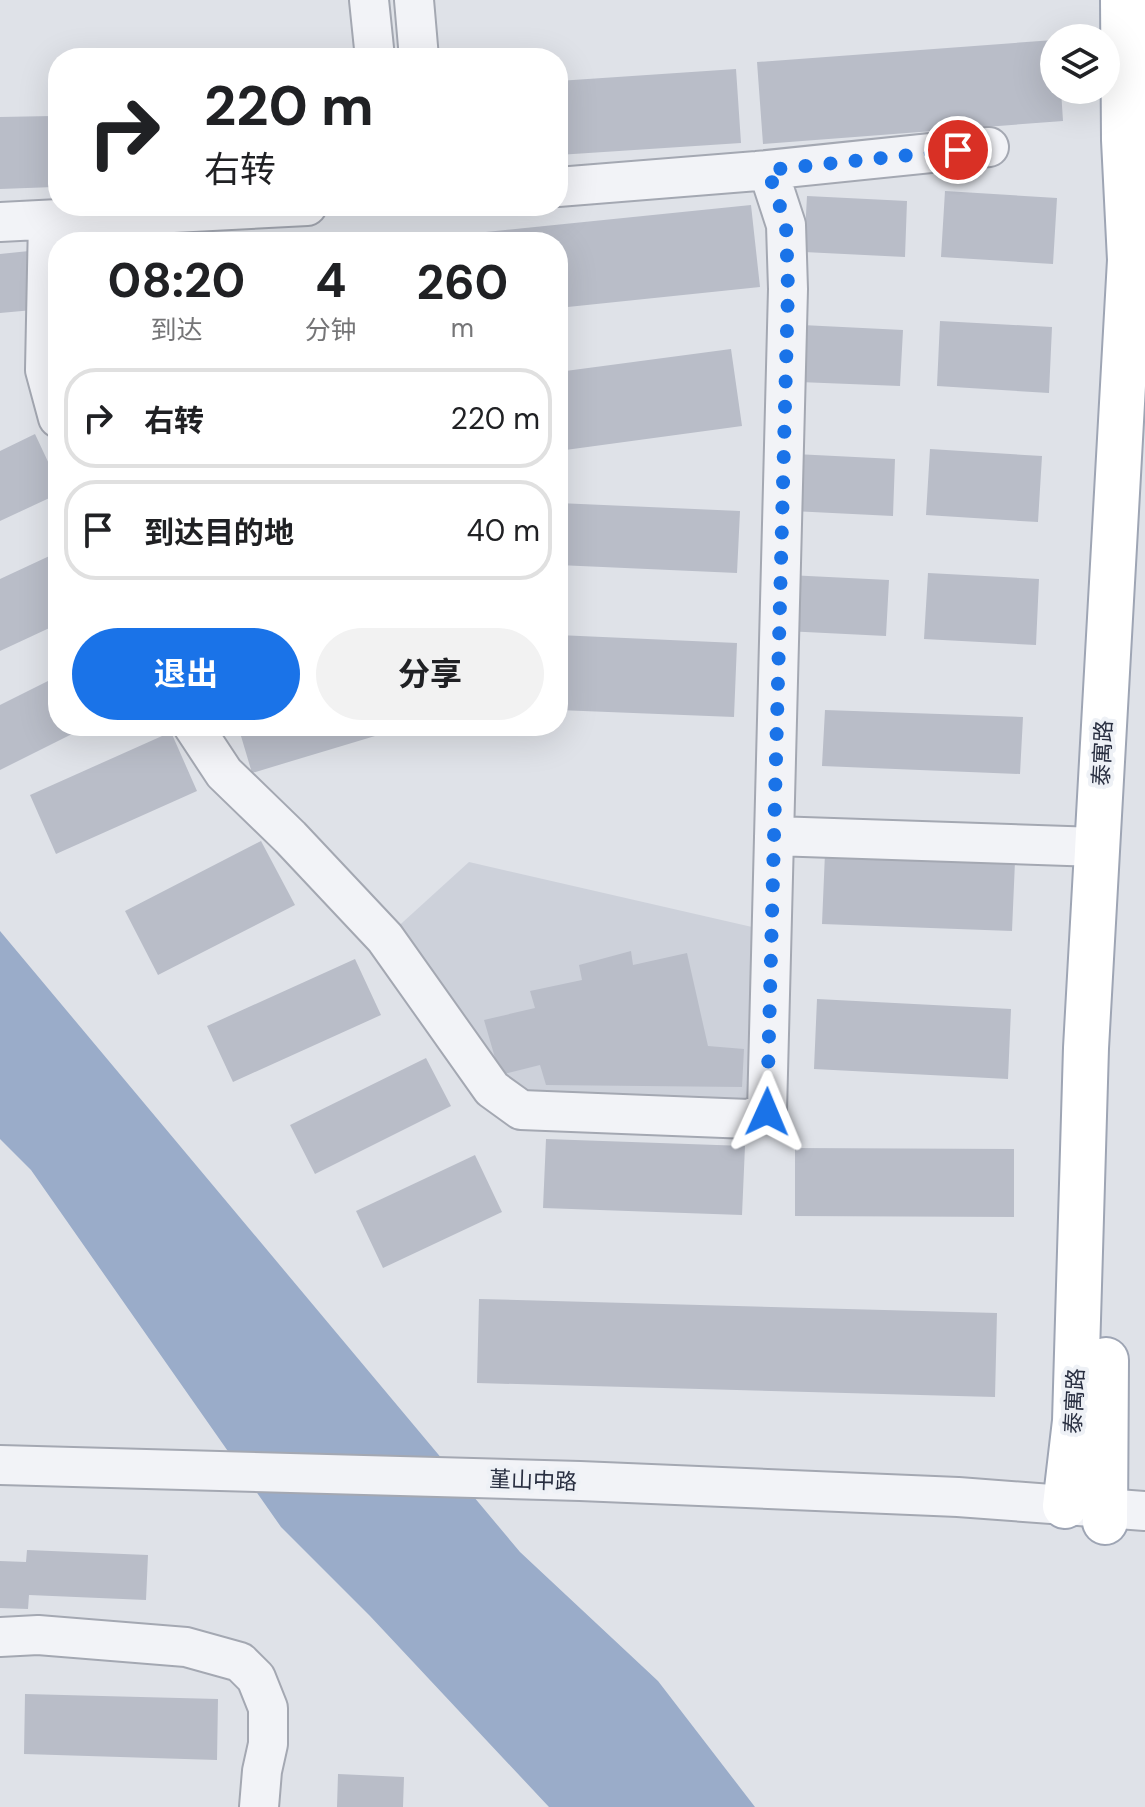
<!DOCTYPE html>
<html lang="zh">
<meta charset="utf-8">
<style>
body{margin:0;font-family:"DM Sans","Noto Sans SC",sans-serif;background:#f2f2f2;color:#202124;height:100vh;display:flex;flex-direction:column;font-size:30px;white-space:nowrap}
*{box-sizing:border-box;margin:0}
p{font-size:26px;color:#757577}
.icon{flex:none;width:44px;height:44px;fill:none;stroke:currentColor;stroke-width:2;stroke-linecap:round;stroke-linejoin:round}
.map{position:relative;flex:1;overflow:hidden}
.sheet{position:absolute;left:48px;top:232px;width:520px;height:504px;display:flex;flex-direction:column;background:#fff;border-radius:32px;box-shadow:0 8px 32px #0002}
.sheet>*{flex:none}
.guide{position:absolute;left:48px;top:48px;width:520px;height:168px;border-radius:32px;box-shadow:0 8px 32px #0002;background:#fff;color:#202124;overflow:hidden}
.buttons{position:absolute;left:1040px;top:24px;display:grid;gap:16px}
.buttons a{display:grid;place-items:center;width:80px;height:80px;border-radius:50%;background:#fff;box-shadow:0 8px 32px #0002;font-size:40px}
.pin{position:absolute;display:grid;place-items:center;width:68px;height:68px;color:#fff;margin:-34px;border:4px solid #fff;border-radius:50%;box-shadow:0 2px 8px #0007}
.me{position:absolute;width:88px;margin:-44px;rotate:1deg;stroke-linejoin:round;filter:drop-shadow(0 0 6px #0008)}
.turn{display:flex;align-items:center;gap:28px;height:168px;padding:0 24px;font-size:36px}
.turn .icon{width:104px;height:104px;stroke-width:2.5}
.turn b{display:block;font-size:56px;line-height:68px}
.eta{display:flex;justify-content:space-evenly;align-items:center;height:136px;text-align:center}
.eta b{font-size:48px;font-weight:700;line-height:56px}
.cta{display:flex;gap:16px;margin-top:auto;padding:16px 24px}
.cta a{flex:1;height:92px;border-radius:48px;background:#1a73e8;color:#fff;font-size:32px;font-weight:700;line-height:92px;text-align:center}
.cta a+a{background:#f2f2f2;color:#202124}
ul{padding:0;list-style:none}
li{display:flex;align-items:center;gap:24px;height:100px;margin:0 16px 12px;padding:0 8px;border:4px solid #e0e0e0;border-radius:32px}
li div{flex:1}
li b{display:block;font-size:30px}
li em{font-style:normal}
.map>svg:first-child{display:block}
.built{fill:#cdd1da}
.water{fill:#9aacc9}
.building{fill:#b9bdc8}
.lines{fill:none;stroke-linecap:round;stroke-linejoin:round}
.minor-casing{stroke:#a4a8b2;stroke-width:42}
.major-casing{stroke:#9ea5b4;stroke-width:48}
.minor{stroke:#f2f3f7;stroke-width:38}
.major{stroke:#fff;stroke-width:44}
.route{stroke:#1a73e8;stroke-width:14;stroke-dasharray:0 25.2}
.labels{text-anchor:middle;stroke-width:8;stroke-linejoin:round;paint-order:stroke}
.street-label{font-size:22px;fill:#282e40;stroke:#eef1f6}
</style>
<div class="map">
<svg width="1145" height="1807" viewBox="0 0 1145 1807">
<rect width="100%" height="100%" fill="#dfe2e8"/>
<path class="built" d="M469,862L765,930L755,1098L524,1099L392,932Z"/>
<path class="water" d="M0,931L520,1552L658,1681L755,1807H549L370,1616L281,1527L31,1170L0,1139Z"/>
<path class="building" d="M1054,40V90H1061L1063,121L763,144L757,62Z
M736,69L741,143L558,155V81Z
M52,116L54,187L0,189V117Z
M945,191L1057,198L1053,264L941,257Z
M807,196L907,201L905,257L804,252Z
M751,205L760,287L558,308V242H458L457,235Z
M29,251L33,310L0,313V254Z
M940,321L1052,327L1049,393L937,386Z
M802,325L903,330L900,386L799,382Z
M731,349L742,426L558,451V372Z
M35,434L58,483V494L0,521V451Z
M930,449L1042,456L1038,522L926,515Z
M795,454L895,459L893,516L792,511Z
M558,503L740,511L737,573L558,565Z
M58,552V624L0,651V579Z
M928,573L1039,579L1036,645L924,639Z
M788,575L889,580L886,636L785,631Z
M558,635L737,643L734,717L558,710Z
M58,676V726H88L0,770V705Z
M825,710L1023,717L1020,774L822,766Z
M238,726H405V727L252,773Z
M171,732L197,791L56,854L30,795Z
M261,841L295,905L158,975L125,911Z
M825,853L1015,861L1012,931L822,924Z
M631,951L633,965L687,953L708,1046L744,1049L742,1087L546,1085L540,1065L500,1075L484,1020L535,1008L530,991L582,980L579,965Z
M355,959L381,1015L233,1082L207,1026Z
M817,999L1011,1009L1008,1079L814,1069Z
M426,1058L451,1106L315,1174L290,1125Z
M546,1139L745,1146L742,1215L543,1208Z
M795,1148L1014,1149V1217L795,1216Z
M475,1155L502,1212L383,1268L356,1211Z
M479,1299L997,1313L995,1397L477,1383Z
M27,1550L148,1555L146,1600L29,1595L28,1609L0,1608V1561L26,1562Z
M25,1694L218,1699L217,1760L24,1754Z
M338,1774L404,1777L403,1807H337Z"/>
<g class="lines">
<g class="minor-casing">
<path id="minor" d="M369,0L375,58
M414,0L419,58
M558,187L757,171L989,147
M48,220L45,370L58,418
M0,222L307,206
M193,726L224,773L290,837L385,938L492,1089L521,1110L749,1119L767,1112L788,289L786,225L768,170
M774,836L1097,847
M0,1465L580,1481L958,1497L1145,1511
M0,1637L38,1635L186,1647L240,1662L256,1678L268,1708V1744L262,1771L259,1807"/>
</g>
<g class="major-casing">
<path id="major" d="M1065,1506L1075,1421L1086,1048L1130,260L1124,140L1123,0
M1105,1522L1106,1360"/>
</g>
<use href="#minor" class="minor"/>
<use href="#major" class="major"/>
</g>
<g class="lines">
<path class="route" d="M767,1112L788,289L786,225L768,170L958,150"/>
</g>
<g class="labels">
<g class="street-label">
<text transform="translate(1102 753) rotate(-87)" y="8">泰寓路</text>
<text transform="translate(1074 1401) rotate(-87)" y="8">泰寓路</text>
<text transform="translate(533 1480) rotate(2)" y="8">堇山中路</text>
</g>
</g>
</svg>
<div class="buttons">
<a><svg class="icon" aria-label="layers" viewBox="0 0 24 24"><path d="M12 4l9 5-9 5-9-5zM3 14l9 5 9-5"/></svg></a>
</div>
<div class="pin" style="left:958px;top:150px;background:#d93025"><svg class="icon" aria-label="arrive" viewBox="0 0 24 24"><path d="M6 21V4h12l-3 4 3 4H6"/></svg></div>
<svg class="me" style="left:767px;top:1112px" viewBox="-20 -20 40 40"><path d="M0-17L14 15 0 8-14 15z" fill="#1a73e8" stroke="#fff" stroke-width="4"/></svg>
<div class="guide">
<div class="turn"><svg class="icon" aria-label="right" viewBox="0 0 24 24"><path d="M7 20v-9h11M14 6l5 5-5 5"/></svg><div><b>220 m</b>右转</div></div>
</div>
<section class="sheet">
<div class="eta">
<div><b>08:20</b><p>到达</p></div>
<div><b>4</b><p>分钟</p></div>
<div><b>260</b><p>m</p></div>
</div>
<ul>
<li><svg class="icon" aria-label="right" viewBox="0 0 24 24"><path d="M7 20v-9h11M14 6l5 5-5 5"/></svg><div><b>右转</b></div><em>220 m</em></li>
<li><svg class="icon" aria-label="arrive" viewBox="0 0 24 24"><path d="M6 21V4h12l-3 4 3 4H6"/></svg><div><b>到达目的地</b></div><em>40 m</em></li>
</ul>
<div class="cta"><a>退出</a><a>分享</a></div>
</section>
</div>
